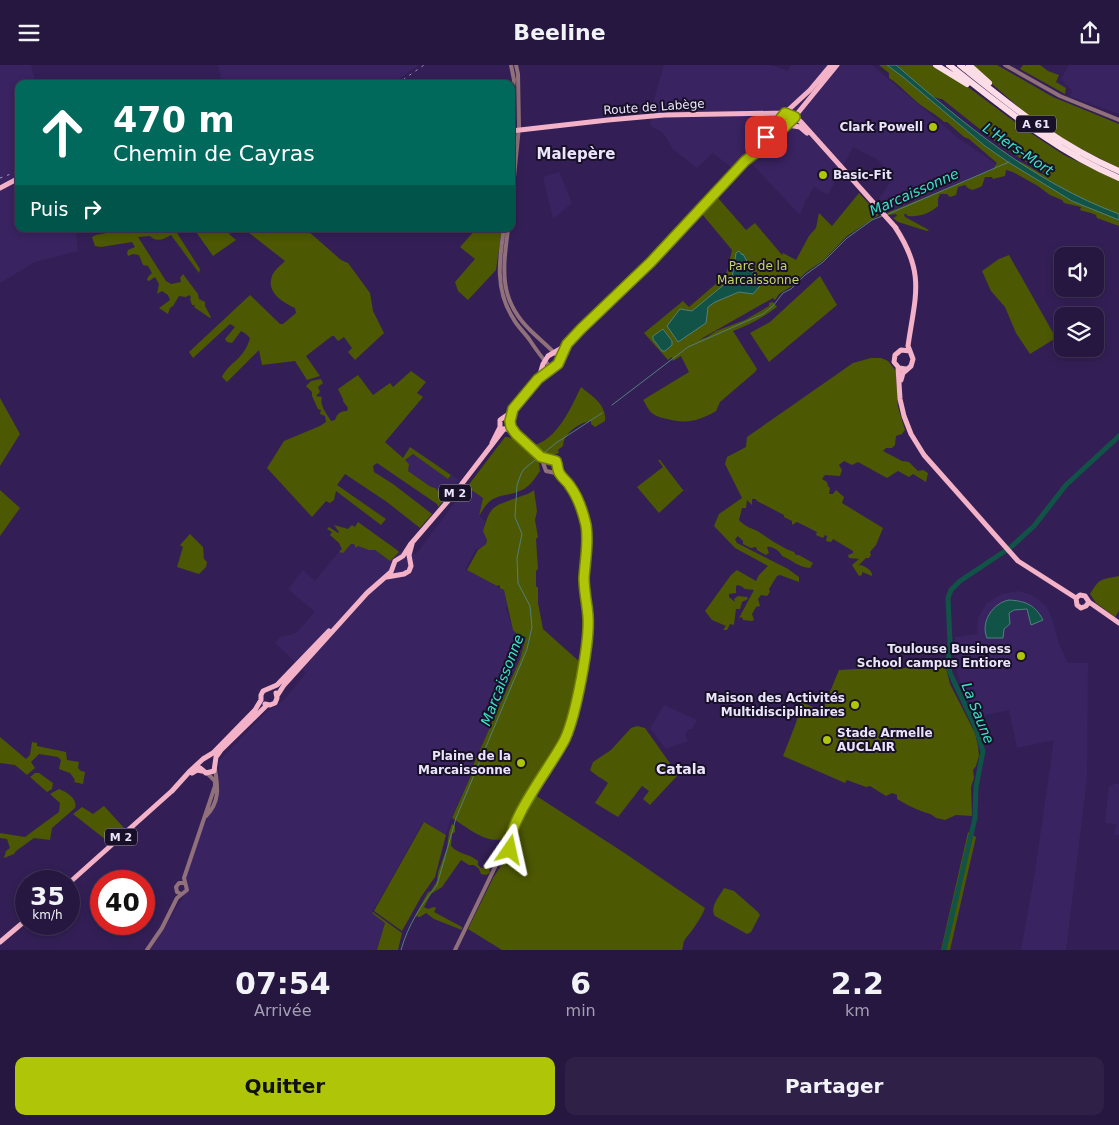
<!DOCTYPE html>
<html lang="fr">
<meta charset="utf-8">
<style>
body{margin:0;font-family:"DejaVu Sans",sans-serif;background:#2e2047;color:#f1f3f6;height:100vh;display:flex;flex-direction:column;font-size:19px;white-space:nowrap}
*{box-sizing:border-box;margin:0}
p{font-size:16px;color:#a49fb1}
.icon{flex:none;width:28px;height:28px;fill:none;stroke:currentColor;stroke-width:2;stroke-linecap:round;stroke-linejoin:round}
.map{position:relative;height:885px;overflow:hidden}
.drawer{display:flex;flex-direction:column;background:#261740;flex:1}
.drawer>*{flex:none}
.banner{position:absolute;left:15px;top:15px;width:500px;height:152px;border-radius:10px;box-shadow:0 2px 8px #0003,0 0 0 1px #423659;background:#00695c;color:#fff;overflow:hidden}
.fabs{position:absolute;left:1054px;top:182px;display:grid;gap:10px}
.fabs a{display:grid;place-items:center;width:50px;height:50px;border-radius:10px;background:#261740;box-shadow:0 2px 8px #0003,0 0 0 1px #423659;font-size:25px}
.speed{position:absolute;left:15px;top:805px;display:flex;gap:10px;font-size:25px;font-weight:700;text-align:center}
.speed>*{display:grid;place-content:center;width:65px;height:65px;border-radius:50%;background:#261740;box-shadow:0 2px 8px #0003,0 0 0 1px #423659;line-height:1}
.speed small{font-size:12px;font-weight:400}
.speed .limit{border:8px solid #d22;background:#fff;color:#111}
.pin{position:absolute;display:grid;place-items:center;width:42px;height:42px;color:#fff;margin:-21px;border-radius:10px;box-shadow:0 2px 8px #0006}
.me{position:absolute;width:55px;margin:-28px;rotate:11deg;stroke-linejoin:round;filter:drop-shadow(0 0 4px #0008)}
.turn{display:flex;align-items:center;gap:18px;height:105px;padding:0 15px;font-size:22px}
.turn .icon{width:65px;height:65px;stroke-width:2.5}
.turn b{display:block;font-size:35px;line-height:42px}
.then{display:flex;align-items:center;height:48px;padding:0 15px;background:#0003;gap:10px;font-size:19px}
.eta{display:flex;justify-content:space-evenly;align-items:center;height:85px;text-align:center}
.eta b{font-size:30px;font-weight:800;line-height:35px}
.button{display:flex;gap:10px;margin-top:auto;padding:10px 15px}
.button a{flex:1;height:58px;border-radius:10px;background:#afc507;color:#111;font-size:20px;font-weight:800;line-height:58px;text-align:center}
.button a+a{background:#2e2047;color:#f1f3f6}
header{display:flex;justify-content:space-between;align-items:center;height:65px;padding:0 15px;background:#261740;font-size:22px;font-weight:800}
.map>svg:first-child{display:block}
.built{fill:#3a2361}
.green{fill:#4d5802}
.water{fill:#115347;stroke:#527f7d}
.lines{fill:none;stroke-linecap:round;stroke-linejoin:round}
.stream{stroke:#527f7d;stroke-width:1}
.river{stroke:#115347;stroke-width:5}
.minor{stroke:#90707a;stroke-width:4}
.major{stroke:#f3b2c7;stroke-width:5}
.highway{stroke:#fcdce6;stroke-width:6}
.rail{stroke:#a59abc;stroke-width:1;stroke-dasharray:2.5 5;stroke-linecap:butt}
.route-casing{stroke:#728005;stroke-width:12}
.route{stroke:#afc507;stroke-width:9}
.poi-dot{fill:#afc507;stroke:#181028;stroke-width:2}
.labels{text-anchor:middle;stroke-width:4;stroke-linejoin:round;paint-order:stroke}
.shield{fill:#181028;stroke:#aba5bb;stroke-width:1}
.shield-label{font-size:11px;font-weight:bold;fill:#eae5fa}
.street-label{font-size:12px;fill:#eae5fa;stroke:#181028}
.poi-label{font-size:12px;font-weight:bold;fill:#eae5fa;stroke:#181028;text-anchor:end}
.park-label{font-size:12px;fill:#c3d765;stroke:#181028}
.water-label{font-size:14px;font-style:italic;fill:#38e3c5;stroke:#181028}
.neighbourhood-label{font-size:14px;font-weight:bold;fill:#eae5fa;stroke:#181028}
.quarter-label{font-size:15px;font-weight:bold;fill:#eae5fa;stroke:#181028}
</style>
<header><svg class="icon" aria-label="menu" viewBox="0 0 24 24"><path d="M4 6h16M4 12h16M4 18h16"/></svg>Beeline<svg class="icon" aria-label="share" viewBox="0 0 24 24"><path d="M12 15V3M7 8l5-5 5 5M5 13v7h14v-7"/></svg></header>
<div class="map">
<svg width="1119" height="885" viewBox="0 0 1119 885">
<rect width="100%" height="100%" fill="#331f55"/>
<path class="built" d="M0,0H31L36,19H19V164H85L76,170L78,186L35,197L0,218Z
M218,0H419L391,19H222Z
M664,0H771L788,6L791,0H872L957,72L996,99L994,104L887,148L877,137L891,115L887,112L883,100L877,94L853,82L828,130L814,122L805,137L800,150L749,96L738,108L713,88L697,103L673,84L663,68L651,61L650,48Z
M1069,0H1119V49L1069,31L1073,26L1061,14Z
M559,107L572,138L553,154L543,112Z
M413,389L448,413L451,410L459,415L446,433L408,406L405,395Z
M467,422L483,433L479,451L485,456L483,466L487,475L484,482L476,484L465,504L504,525L507,540L506,543L513,565L518,570L526,572L520,594L472,703L473,706L450,756L446,770L423,757L372,848L386,858L377,885H150L183,833L187,806L201,765L216,736L219,720V696L265,648L283,636L306,608L275,578L281,571L290,570L297,567L315,547L288,524L303,505L315,516L341,484L340,480L352,469L390,496L399,487L416,489Z
M1018,526L1032,530L1046,541L1051,551L1059,579L1068,598H1088L1087,713L1066,885H1021L1035,807L1054,675L1017,683L1009,645L977,652L961,619L955,600V572L977,569L978,553L987,538L1002,529Z
M664,640L697,655L692,664H688L685,670L688,676L666,684L650,663Z
M1113,719H1119V770H1114L1116,759L1105,758L1109,721H1113Z"/>
<path class="green" d="M879,0H887L894,4L985,81L994,87L1004,86L1006,88V94C1020,93 1032,104 1044,110V108L1001,81L942,34C929,34 906,9 896,0H932L960,16L1023,63L1064,90L1119,116V153L1117,154L1119,156V161L1097,153L1096,150C1090,147 1086,147 1080,145L1081,142L1064,138L1062,135L1050,130L1038,121L1013,107L1006,105L1005,111L993,114L992,112H985L982,121C974,125 971,127 965,120L958,122L956,130L950,132L947,129H940L938,134V141C929,149 919,152 908,151L906,149H904L905,152L929,165L927,166L898,157L893,153L897,151L896,149L889,150L887,148L993,104L997,98L969,74L964,72L947,57H944C937,50 929,46 922,41C910,32 900,20 889,13V8Z
M970,0H997L1053,32L1119,59V103L1069,78L1028,50Z
M1023,0H1040L1048,6L1059,10L1056,17L1066,23L1065,29L1020,4Z
M859,128L879,150L847,171L824,195L805,208L792,221L779,229L775,235L773,233L699,275L707,272L716,266L745,255L769,241V238L773,237L777,242C764,252 749,260 733,266L757,304L755,307L720,337L716,346C699,356 686,359 667,354C662,353 655,351 652,348C648,345 646,339 643,335L689,307L681,291L673,296L672,292L668,295L644,268L683,236L689,242L726,210L732,185L702,149L718,133L746,165L755,158L782,190L783,188L796,195L809,171L816,163L819,148L832,161Z
M128,164L135,166L137,164H186L177,168L200,204L199,208L171,170C164,174 157,178 150,171L138,172L166,216L171,219L181,217L180,213L183,209L198,229L199,234L205,237V241L211,252L210,253L194,242L195,240H192L190,234L191,232L189,230L186,232L179,231L173,241L170,243L168,249L159,243L170,235L168,230L162,226L157,229L159,219L155,212L149,216L147,215L148,212L152,208L148,201L143,200L139,190L133,189L128,191L127,188L128,185L135,182L132,177L101,182L95,181L92,172L96,170Z
M194,164H234L229,169L236,175L213,191Z
M244,164H305L308,166L341,195L348,198L370,228L373,246L384,268L355,295L348,287L352,283L344,272L338,276L334,271H332L306,291L320,311L307,315L295,296L262,300L259,285L227,317L222,312C229,297 244,295 250,273L246,269L241,266L232,278L227,277L225,274L235,262L230,259L193,293L189,287L250,230L280,259H283L296,248L295,243C282,237 266,227 272,211C274,205 281,200 285,196Z
M476,164H502L496,205L468,235L458,226L455,217L475,194L460,182Z
M1009,190L1056,273L1030,289L1016,268L1005,242L991,226L982,206L999,194Z
M820,211L837,240L769,297L750,268L770,257Z
M871,293H881L888,296L896,306L898,342L905,365L902,369L896,371L895,380L892,383H886L883,386L902,396L909,397L918,406L923,405L928,408L926,417L913,409L909,412L898,406L887,413L858,397L852,400L844,396L839,400L842,405L840,411L825,410L822,414L827,417L828,421L830,423L829,429H833L836,425L844,432L842,438L883,463L876,480L870,487L871,490L869,493H866L858,501L861,500C866,502 873,506 872,511L862,507V510L859,511L852,500L859,494L849,493L848,490L853,488V486L833,474L831,477L826,476L827,471L825,470L823,473L816,470L817,467L797,457L792,460V456L784,452V450L757,436L756,434H752V440L747,435L746,443H742L739,455C745,462 752,463 759,467C771,475 782,483 794,487L796,490H799L813,498L810,503C799,503 791,494 782,491C780,486 772,481 767,482L769,488L766,490L757,485L756,482L751,483L743,479V476L738,471L735,474L737,478L788,504L799,512V517L780,510L777,511L769,524L770,527L767,531L761,530L758,534L760,541L756,542L752,549L754,555L752,556L743,555L742,552L739,553L754,525L745,524L741,521L737,520L736,522V528L729,529V532L735,537L734,534L738,531L747,532L748,534L742,537L740,544H736L734,560L730,559L727,565H723L726,561L712,555L705,546L731,510L737,505L756,516L759,510L768,501L735,483L714,461L719,449L742,433L725,399L727,392L746,382L747,372L853,298Z
M411,306L426,317L417,328L423,332L385,377L403,393L410,382L451,410L448,414L413,389L405,395L409,399L408,406L431,422L435,423L446,433L438,442L437,439L377,398L373,401L374,407L393,419L432,449L420,463L387,437L345,409L337,420L386,454L381,460L336,426L334,435L330,438L326,436L312,452L267,403L284,376L320,361L326,357L325,351L320,349L321,345L318,344L312,331V327L306,321L311,316L321,314L323,318L318,322L320,327L316,331L322,332C319,340 327,349 331,356L335,355C337,349 340,346 347,346L348,343L343,336V334L338,324L358,310L373,330L390,318L393,322Z
M581,322C592,331 607,340 605,356L595,362L591,359V356C581,357 564,367 563,381L558,385L559,388L548,392L547,389L542,390L532,381C557,375 571,343 581,322Z
M0,333L20,369L0,401Z
M505,372C515,371 532,390 539,398L540,406C536,412 531,420 524,424C503,435 494,424 479,451L483,433L467,422Z
M658,395H660L683,425L692,424L684,425L659,448L637,422L663,402Z
M0,425L20,443L0,471Z
M534,425L537,446L535,455L538,472L536,474L538,504L536,506V521L538,523V538L543,564L581,598L573,638L563,670L529,726L504,773C489,781 465,761 452,753L473,706L472,703L520,594L526,572L518,570L513,565L504,525L500,523V521L498,520L497,521L467,505L478,485L486,479L487,475L483,466C491,440 492,442 516,433C523,430 528,430 534,425Z
M358,457L397,485L399,487L390,496L375,485H369L358,481L356,483L354,479H351L343,488L339,487L342,484L339,478L330,470L332,467L327,464L329,462L338,468L339,467L334,460L348,464L352,460L355,462Z
M190,469L203,482L204,494L207,497L206,502L199,509L177,502L183,482L180,480Z
M1119,511V546L1115,552L1096,538L1090,529C1100,513 1100,515 1119,511Z
M909,600L946,603L950,619L975,668L978,681L979,691L976,701L973,705L974,713L971,722L972,751L956,750L945,755L936,753C932,749 927,748 921,746C913,743 905,739 897,734V730L892,728L886,731L870,721L866,722L847,715L845,718L783,691L796,658L801,637L822,646L839,605L893,602V605L905,603Z
M637,661L645,663L669,697L677,711L650,740L643,734L649,726L642,721L618,752L595,738L608,718C602,713 596,711 590,705L593,697L611,685L631,663Z
M0,672L26,694L30,690L32,677L37,678V681L66,687L67,695L79,697L78,703L81,706L85,707L83,719L74,717L75,715L70,708L59,704L61,695L58,692L39,689L31,697L35,703L27,710L15,700L0,698Z
M35,708H39L53,718L52,724L47,727L30,712Z
M59,724C67,727 78,734 75,743L52,763L50,775L34,773L16,786L14,789L4,793L6,786L10,783L7,774L0,773V768L25,772L59,747L60,738L50,729Z
M535,730L626,789L705,843C702,852 692,866 686,873C682,878 684,880 682,885H502L468,864L493,813L504,796L513,791L515,787L513,775Z
M104,741L125,764L110,778L73,749L82,742L93,749Z
M424,757L446,770L435,812L421,832L402,866L374,846Z
M452,759L455,761V767L452,769L451,781C458,789 470,789 478,796V800L481,803H483V800L489,801L490,808L486,810L481,809L479,804L474,800H469L461,795L442,822L431,829L424,842L428,844L434,842L436,843L434,847L462,862V865L434,854L426,848L420,852L415,851L428,827L431,826L437,816L438,807L447,783L449,767Z
M968,767L976,772L950,885H941Z
M724,823L734,826L758,847L760,850L751,867L747,869L715,851C709,842 720,831 724,823Z
M373,847L402,868L398,885H377L385,858L372,848Z"/>
<path class="water" d="M887,0H896C964,59 1033,117 1119,149V155L1072,136L1008,97L985,81L903,12Z
M739,186L742,190L743,189L760,221L753,229L739,227L715,237L708,242L706,258L678,277L667,261L680,244L692,246L732,213L736,188Z
M663,264L672,276V280L665,286H662L653,274V271Z
M1009,535C1026,536 1035,540 1043,555L1031,560L1027,544L1014,545L1009,548L1010,559L1004,564L1003,573H987C980,557 993,538 1009,535Z"/>
<g class="lines">
<path class="stream" d="M886,150L1009,97
M612,340L688,282L763,249L773,241L783,228L791,224L805,210L823,197L847,173L872,155L882,151
M401,885C408,860 421,840 437,820L456,753L527,584L532,562L530,541L518,518L517,493L522,469L515,452L517,420L521,409L524,404L556,378L602,348"/>
<path class="river" d="M944,885L975,753L976,722L983,686L975,661L950,608L948,598L950,577L948,533L951,525L960,516L1011,482L1034,461L1066,420L1119,371"/>
<path class="minor" d="M511,0L514,15L511,40
M1005,0L1060,31L1119,55
M511,65L513,72L511,106
M511,142L519,62L518,9L516,0
M504,164C499,195 495,225 513,253C517,261 524,267 529,274C535,283 545,298 553,304
M508,164C503,204 498,234 530,265C540,275 552,284 561,295
M506,364L516,369L541,392L556,396L560,409
M206,751C220,737 218,722 215,704
M511,769L499,782L500,787L503,789H506L510,786L509,780L511,769L536,719L562,680L568,667L582,603L587,565L588,552L584,519L586,478L585,459L578,436L569,419L560,409L546,406L541,392
M181,829L177,827L176,822L179,818H185
M147,885L162,863L177,833L187,825L184,813L215,721V716L207,708
M455,885L497,798L500,788"/>
<path class="major" d="M765,50L788,60L800,62L807,68
M511,66L608,55L664,50L785,48L795,52L801,57L896,163
M752,92L788,60L837,0
M0,123L19,113
M895,162C926,209 915,231 908,281L910,286
M898,302L900,334L904,351L911,369L924,390L1018,496L1076,533
M539,313L543,299L548,291L567,280
M901,315L903,308L911,301L913,294L910,286L901,285L895,290L894,297L899,303L906,304
M502,364H506L510,361L512,347
M492,378L500,362V355L510,348L538,314L559,299L567,279L581,264L651,197L738,105L785,48L810,25L831,0
M387,512L404,509L409,506L411,501L409,490L412,479
M1076,533L1080,530L1085,531L1089,537L1119,558
M1076,533L1077,540L1081,543L1086,541L1089,537
M277,631L284,620L367,528L391,507L395,496L403,491L410,480L454,429L504,364
M265,639L270,640L275,638L277,633L276,628
M200,703L206,708L214,706L216,692L221,685L267,640
M192,708L197,705L202,706
M172,726L190,706L203,694L213,688L255,645L261,635V630L263,626L277,620L329,566
M69,818L173,725
M0,877L26,855"/>
<path class="highway" d="M936,0L967,19
M949,0C1003,42 1055,86 1119,113
M960,0C1010,40 1059,81 1119,106
M969,0L989,18"/>
<path class="rail" d="M397,19L424,0
M0,113L19,106"/>
</g>
<g class="lines">
<g class="route-casing">
<path id="route" d="M510,785C505,758 553,699 565,674C576,650 590,577 588,551C587,538 584,526 584,513C585,496 589,477 586,460C583,447 578,432 570,421C568,417 563,414 560,409C557,405 558,400 556,396L541,392L516,369L511,362L510,356L513,344L538,314L558,299L567,279L581,264L651,197L745,96L767,79L795,52L785,48L766,72"/>
</g>
<use href="#route" class="route"/>
</g>
<g class="poi-dot">
<circle cx="933" cy="62" r="5"/>
<circle cx="823" cy="110" r="5"/>
<circle cx="1021" cy="591" r="5"/>
<circle cx="855" cy="640" r="5"/>
<circle cx="827" cy="675" r="5"/>
<circle cx="521" cy="698" r="5"/>
</g>
<g class="labels">
<g class="shield">
<rect x="1016" y="50.5" width="40" height="17" rx="4"/>
<rect x="439" y="419.5" width="32" height="17" rx="4"/>
<rect x="105" y="763.5" width="32" height="17" rx="4"/>
</g>
<g class="shield-label">
<text x="1036" y="63">A 61</text>
<text x="455" y="432">M 2</text>
<text x="121" y="776">M 2</text>
</g>
<g class="street-label">
<text transform="translate(654 42) rotate(-4)" y="4">Route de Labège</text>
</g>
<g class="poi-label">
<text x="923" y="66">Clark Powell</text>
<text x="833" y="114" text-anchor="start">Basic-Fit</text>
<text x="1011" y="588">Toulouse Business<tspan x="1011" dy="14">School campus Entiore</tspan></text>
<text x="845" y="637">Maison des Activités<tspan x="845" dy="14">Multidisciplinaires</tspan></text>
<text x="837" y="672" text-anchor="start">Stade Armelle<tspan x="837" dy="14">AUCLAIR</tspan></text>
<text x="511" y="695">Plaine de la<tspan x="511" dy="14">Marcaissonne</tspan></text>
</g>
<g class="park-label">
<text x="758" y="205">Parc de la<tspan x="758" dy="14">Marcaissonne</tspan></text>
</g>
<g class="water-label">
<text transform="translate(1018 84) rotate(34)" y="5">L'Hers-Mort</text>
<text transform="translate(914 127) rotate(-24)" y="5">Marcaissonne</text>
<text transform="translate(502 615) rotate(-69)" y="5">Marcaissonne</text>
<text transform="translate(978 648) rotate(68)" y="5">La Saune</text>
</g>
<g class="neighbourhood-label">
<text x="681" y="709">Catala</text>
</g>
<g class="quarter-label">
<text x="576" y="94">Malepère</text>
</g>
</g>
</svg>
<div class="fabs">
<a><svg class="icon" aria-label="sound" viewBox="0 0 24 24"><path d="M4 9h4l5-4v14l-5-4H4zM17 9q2 3 0 6"/></svg></a>
<a><svg class="icon" aria-label="layers" viewBox="0 0 24 24"><path d="M12 4l9 5-9 5-9-5zM3 14l9 5 9-5"/></svg></a>
</div>
<div class="speed"><div>35<small>km/h</small></div><div class="limit">40</div></div>
<div class="pin" style="left:766px;top:72px;background:#d93025"><svg class="icon" aria-label="arrive" viewBox="0 0 24 24"><path d="M6 21V4h12l-3 4 3 4H6"/></svg></div>
<svg class="me" style="left:510px;top:785px" viewBox="-20 -20 40 40"><path d="M0-17L14 15 0 8-14 15z" fill="#afc507" stroke="#fff" stroke-width="4"/></svg>
<div class="banner">
<div class="turn"><svg class="icon" aria-label="ahead" viewBox="0 0 24 24"><path d="M12 20V5M6 11l6-6 6 6"/></svg><div><b>470 m</b>Chemin de Cayras</div></div>
<div class="then">Puis<svg class="icon" aria-label="right" viewBox="0 0 24 24"><path d="M7 20v-9h11M14 6l5 5-5 5"/></svg></div>
</div>
</div>
<section class="drawer">
<div class="eta">
<div><b>07:54</b><p>Arrivée</p></div>
<div><b>6</b><p>min</p></div>
<div><b>2.2</b><p>km</p></div>
</div>
<div class="button"><a>Quitter</a><a>Partager</a></div>
</section>
